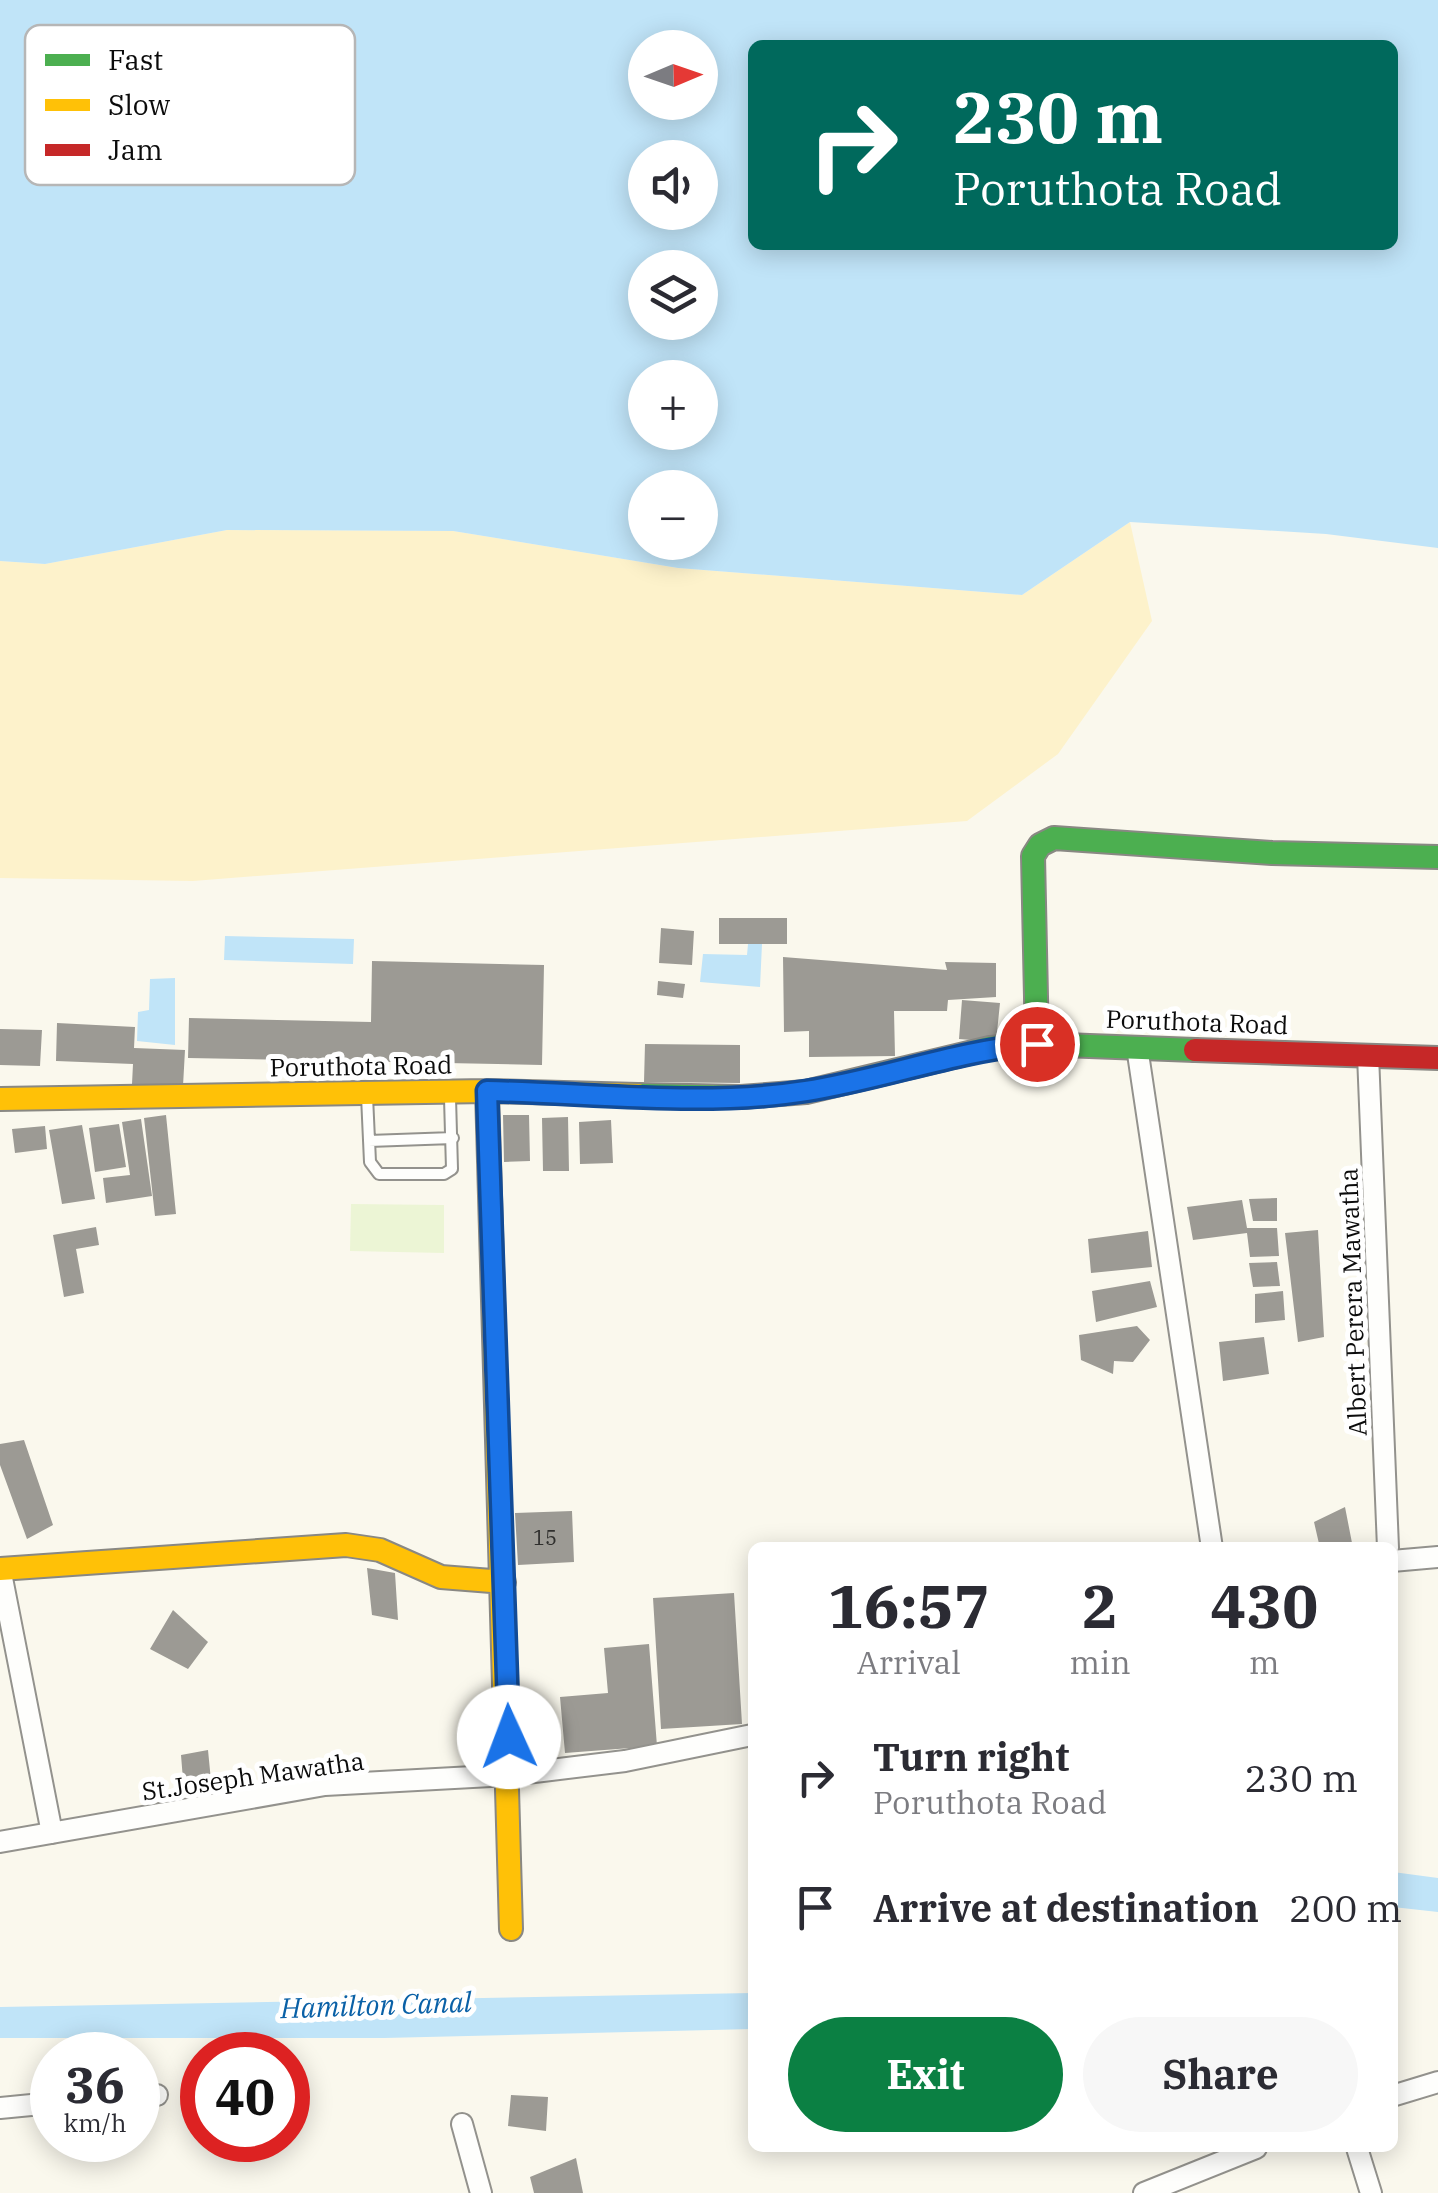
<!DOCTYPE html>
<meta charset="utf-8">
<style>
body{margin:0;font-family:"IBM Plex Serif",serif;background:#f7f7f7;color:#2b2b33;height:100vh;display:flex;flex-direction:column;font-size:38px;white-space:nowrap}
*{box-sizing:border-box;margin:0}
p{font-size:32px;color:#7c7c81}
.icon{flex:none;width:55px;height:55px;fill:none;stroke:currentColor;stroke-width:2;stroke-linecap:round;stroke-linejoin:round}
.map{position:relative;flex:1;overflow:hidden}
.side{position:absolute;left:748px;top:1542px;width:650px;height:610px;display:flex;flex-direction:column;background:#fff;border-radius:15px;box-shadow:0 5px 25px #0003}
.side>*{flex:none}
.banner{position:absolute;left:748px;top:40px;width:650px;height:210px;border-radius:15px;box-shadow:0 5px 25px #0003;background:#00695c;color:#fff;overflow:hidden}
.needle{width:65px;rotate:88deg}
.controls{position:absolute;left:628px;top:30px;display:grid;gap:20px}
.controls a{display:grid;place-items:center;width:90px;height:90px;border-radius:50%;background:#fff;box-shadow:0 5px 25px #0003;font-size:50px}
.speed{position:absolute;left:30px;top:2032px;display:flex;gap:20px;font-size:50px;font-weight:700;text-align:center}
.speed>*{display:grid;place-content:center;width:130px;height:130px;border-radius:50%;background:#fff;box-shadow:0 5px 25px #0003;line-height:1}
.speed small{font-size:25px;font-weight:400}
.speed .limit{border:15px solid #d22;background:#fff;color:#111}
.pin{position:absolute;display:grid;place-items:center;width:85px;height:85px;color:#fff;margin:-42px;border:5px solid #fff;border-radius:50%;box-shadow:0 2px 10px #0007}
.me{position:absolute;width:110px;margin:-55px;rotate:358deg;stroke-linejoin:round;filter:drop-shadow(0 0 8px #0008)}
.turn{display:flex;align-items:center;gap:35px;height:210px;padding:0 40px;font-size:45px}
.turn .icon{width:130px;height:130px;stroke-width:2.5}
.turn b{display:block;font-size:70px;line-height:85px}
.eta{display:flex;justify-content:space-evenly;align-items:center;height:170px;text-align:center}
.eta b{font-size:60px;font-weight:700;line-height:70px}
.action{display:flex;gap:20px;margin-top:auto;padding:20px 40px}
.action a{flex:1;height:115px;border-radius:60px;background:#0b8043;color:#fff;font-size:40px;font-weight:700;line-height:115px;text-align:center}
.action a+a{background:#f7f7f7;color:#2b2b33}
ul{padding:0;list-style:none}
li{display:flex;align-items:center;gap:30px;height:130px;padding:0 40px}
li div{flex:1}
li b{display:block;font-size:38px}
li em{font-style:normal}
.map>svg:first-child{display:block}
.sand{fill:#fdf2cb}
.pitch{fill:#ecf5d5}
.water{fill:#c0e4f8;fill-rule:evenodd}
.building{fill:#9c9a94}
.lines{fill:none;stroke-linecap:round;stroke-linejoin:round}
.lane-casing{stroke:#93928d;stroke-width:14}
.street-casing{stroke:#93928d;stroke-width:24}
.fast-casing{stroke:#898883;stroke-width:26}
.slow-casing{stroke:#898883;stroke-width:26}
.jam-casing{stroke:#898883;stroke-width:26}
.lane{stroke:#fefefc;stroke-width:10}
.street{stroke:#fefefc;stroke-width:20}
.fast{stroke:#4caf50;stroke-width:22}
.slow{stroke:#ffc107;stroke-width:22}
.jam{stroke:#c62828;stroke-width:22}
.route-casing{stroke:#114b97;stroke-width:25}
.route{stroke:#1a73e8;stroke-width:18}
.labels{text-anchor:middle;stroke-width:10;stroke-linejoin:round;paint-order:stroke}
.number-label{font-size:20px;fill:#2f2f2d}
.street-label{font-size:25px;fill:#0b0b0b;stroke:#fff}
.water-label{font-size:28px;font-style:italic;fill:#0a61a7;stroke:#fff}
.key{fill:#fff;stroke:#b6b6b6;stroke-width:2.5}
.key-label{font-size:28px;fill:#0b0b0b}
</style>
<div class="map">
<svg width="1438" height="2193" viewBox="0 0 1438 2193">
<rect width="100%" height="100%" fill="#faf8ed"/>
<path class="sand" d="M1130,522L1152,621L1058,754L967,821L193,881L0,878V561L45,564L227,530L453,531L678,568L1022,595Z"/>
<path class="pitch" d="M351,1204L444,1205V1253L350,1251Z"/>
<path class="water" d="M0,0H1438V548L1326,534L1130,522L1022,595L678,568L453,531L227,530L45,564L0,561ZM752,45H1392V245H752ZM645,48H700V102H645ZM645,158H700V212H645ZM645,268H700V322H645ZM645,378H700V432H645ZM645,488H700V542H645Z
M225,936L354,939L353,964L224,960Z
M748,944H762L760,987L700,982L703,954L747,955Z
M175,978V1045L137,1041L138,1012L149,1010L150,979Z
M1393,1872L1438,1878V1912L1393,1907Z
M752,1993V2029L384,2038H0V2007Z"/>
<path class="building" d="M719,918H787V944H719Z
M661,928L694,931L692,965L659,963Z
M783,957L947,970L945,962L996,963V997L948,1000L947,1011H894L895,1056L809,1057V1031L784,1032Z
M372,961L544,965L542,1065L188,1058L189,1018L371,1022Z
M658,981L685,984L683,998L657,995Z
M962,1000L1000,1003L996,1042L959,1039Z
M57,1023L135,1027L134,1048L185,1050L183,1086L132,1084L133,1064L56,1061Z
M0,1029L42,1030L40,1066L0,1065Z
M645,1044L740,1045V1083L644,1082Z
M166,1115L176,1214L155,1216L144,1118Z
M503,1115H529L530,1161L504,1162Z
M568,1117L569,1171H543L542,1118Z
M141,1119L152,1196L106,1203L103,1178L130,1175L122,1122Z
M611,1120L613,1163L580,1164L579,1122Z
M119,1124L126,1167L95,1172L89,1128Z
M82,1125L95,1199L62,1204L49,1130Z
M45,1126L47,1149L15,1153L12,1129Z
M1277,1198V1221H1253L1249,1199Z
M1242,1200L1247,1228H1277L1279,1256L1250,1257L1247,1233L1193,1240L1187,1207Z
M96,1227L99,1245L76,1249L84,1293L64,1297L53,1235Z
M1318,1230L1324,1337L1298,1342L1285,1233Z
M1148,1231L1152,1267L1091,1273L1088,1239Z
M1277,1262L1280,1286L1253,1287L1249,1263Z
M1150,1281L1157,1307L1096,1322L1092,1291Z
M1283,1291L1285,1320L1255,1323V1294Z
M1137,1326L1150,1340L1133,1362L1114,1361L1113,1374L1081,1360L1079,1335Z
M1264,1337L1269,1374L1223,1381L1219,1342Z
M24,1440L53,1525L27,1539L0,1465V1444Z
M1345,1507L1353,1548H1320L1314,1522Z
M572,1511L574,1562L518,1565L515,1513Z
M367,1568L395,1573L398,1620L372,1615Z
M734,1593L742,1724L661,1729L653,1598Z
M173,1610L208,1642L188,1669L150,1649Z
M649,1644L657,1746L565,1753L560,1697L608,1693L604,1648Z
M208,1750L212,1791L184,1792L181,1755Z
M511,2095L548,2097L546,2131L508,2126Z
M576,2158L583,2193H534L530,2177Z"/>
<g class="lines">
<g class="lane-casing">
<path id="lane" d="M367,1096L370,1162L379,1174H444L452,1169L450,1098
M369,1141L453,1138"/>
</g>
<g class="street-casing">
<path id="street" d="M1137,1047L1212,1548
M1368,1055L1388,1548
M1392,1561L1438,1557
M0,1568L52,1833
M0,1842L325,1785L510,1775L625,1761L752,1735
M138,2096L157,2095
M1392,2096L1438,2082
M0,2108L52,2103
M462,2124L481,2193
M1357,2148L1371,2193
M1144,2193L1256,2148"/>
</g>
<g class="fast-casing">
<path id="fast" d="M1037,1044L1033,856L1040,845L1054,838L1272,853L1438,857
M638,1095L741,1097L806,1092L990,1048L1037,1044L1195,1050"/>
</g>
<g class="slow-casing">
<path id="slow" d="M487,1091L511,1929
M0,1099L487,1091L638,1095
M0,1569L346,1545L380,1550L441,1577L504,1582"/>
</g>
<g class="jam-casing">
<path id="jam" d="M1195,1050L1438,1058"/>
</g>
<use href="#lane" class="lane"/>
<use href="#street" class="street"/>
<use href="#fast" class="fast"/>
<use href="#slow" class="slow"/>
<use href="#jam" class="jam"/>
</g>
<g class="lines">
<g class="route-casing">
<path id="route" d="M509,1737L487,1091C589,1093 705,1107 806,1091C884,1079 958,1050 1037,1044"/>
</g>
<use href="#route" class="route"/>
</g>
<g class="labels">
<g class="number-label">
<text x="545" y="1545">15</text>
</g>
<g class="street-label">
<text transform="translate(1197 1022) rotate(2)" y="9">Poruthota Road</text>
<text transform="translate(361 1066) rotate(-1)" y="9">Poruthota Road</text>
<text transform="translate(1353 1302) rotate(-92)" y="9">Albert Perera Mawatha</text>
<text transform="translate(253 1776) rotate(-8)" y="9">St.Joseph Mawatha</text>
</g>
<g class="water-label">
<text transform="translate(376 2005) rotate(-2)" y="10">Hamilton Canal</text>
</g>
</g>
<rect x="25" y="25" width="330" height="160" rx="15" class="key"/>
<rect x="45" y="54" width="45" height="12" fill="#4caf50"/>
<rect x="45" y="99" width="45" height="12" fill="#ffc107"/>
<rect x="45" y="144" width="45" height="12" fill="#c62828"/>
<g class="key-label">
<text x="108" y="70">Fast</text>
<text x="108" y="115">Slow</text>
<text x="108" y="160">Jam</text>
</g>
</svg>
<div class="controls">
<a><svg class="needle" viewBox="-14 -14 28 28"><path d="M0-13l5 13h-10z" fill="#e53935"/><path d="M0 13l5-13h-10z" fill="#7c7c81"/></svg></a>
<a><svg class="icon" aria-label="sound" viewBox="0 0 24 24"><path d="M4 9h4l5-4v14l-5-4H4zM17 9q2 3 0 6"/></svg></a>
<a><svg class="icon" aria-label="layers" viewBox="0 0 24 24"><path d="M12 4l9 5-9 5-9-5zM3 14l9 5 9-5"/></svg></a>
<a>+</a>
<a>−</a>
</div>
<div class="speed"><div>36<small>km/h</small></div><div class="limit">40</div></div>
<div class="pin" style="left:1037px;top:1044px;background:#d93025"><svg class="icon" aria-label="arrive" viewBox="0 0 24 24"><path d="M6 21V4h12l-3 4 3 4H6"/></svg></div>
<svg class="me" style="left:509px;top:1737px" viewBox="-20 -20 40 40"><circle r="19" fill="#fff"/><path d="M0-13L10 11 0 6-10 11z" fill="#1a73e8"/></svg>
<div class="banner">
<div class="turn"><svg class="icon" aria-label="right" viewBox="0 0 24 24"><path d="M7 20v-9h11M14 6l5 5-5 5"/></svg><div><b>230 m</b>Poruthota Road</div></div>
</div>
<section class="side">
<div class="eta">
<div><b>16:57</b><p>Arrival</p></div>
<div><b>2</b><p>min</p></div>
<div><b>430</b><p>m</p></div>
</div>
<ul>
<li><svg class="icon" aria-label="right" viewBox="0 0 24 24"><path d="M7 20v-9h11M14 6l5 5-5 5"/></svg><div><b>Turn right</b><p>Poruthota Road</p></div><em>230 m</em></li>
<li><svg class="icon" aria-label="arrive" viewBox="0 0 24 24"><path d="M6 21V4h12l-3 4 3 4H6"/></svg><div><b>Arrive at destination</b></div><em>200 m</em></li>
</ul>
<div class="action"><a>Exit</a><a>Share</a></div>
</section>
</div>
